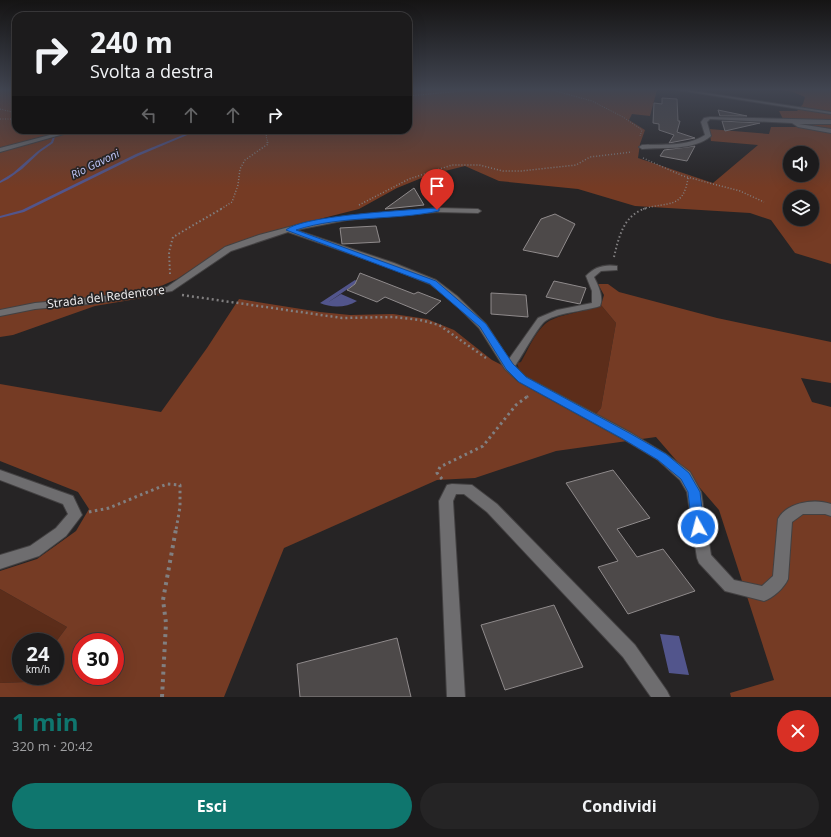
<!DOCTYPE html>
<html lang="it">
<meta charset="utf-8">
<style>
body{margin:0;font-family:"Open Sans",sans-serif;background:#252425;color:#f1f3f6;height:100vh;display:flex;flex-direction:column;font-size:15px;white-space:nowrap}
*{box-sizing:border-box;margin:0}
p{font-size:13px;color:#a0a1a3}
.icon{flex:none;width:22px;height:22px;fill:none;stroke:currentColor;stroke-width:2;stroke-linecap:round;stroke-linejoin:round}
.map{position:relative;height:697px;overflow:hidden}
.sheet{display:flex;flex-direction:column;background:#1c1b1c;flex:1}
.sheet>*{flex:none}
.guide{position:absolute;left:12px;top:12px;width:400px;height:122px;border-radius:12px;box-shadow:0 4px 16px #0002,0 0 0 1px #3a393b;background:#1c1b1c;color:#f1f3f6;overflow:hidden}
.fabs{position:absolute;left:783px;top:146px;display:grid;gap:8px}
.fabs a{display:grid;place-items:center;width:36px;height:36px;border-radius:50%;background:#1c1b1c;box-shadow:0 4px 16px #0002,0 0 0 1px #3a393b;font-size:20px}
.speed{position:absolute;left:12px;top:633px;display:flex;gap:8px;font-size:20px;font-weight:700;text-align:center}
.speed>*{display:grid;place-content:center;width:52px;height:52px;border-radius:50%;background:#1c1b1c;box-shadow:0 4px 16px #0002,0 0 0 1px #3a393b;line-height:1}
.speed small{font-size:10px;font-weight:400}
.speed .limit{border:6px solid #d22;background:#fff;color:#111}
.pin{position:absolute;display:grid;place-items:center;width:34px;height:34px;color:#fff;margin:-41px -17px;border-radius:50% 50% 50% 0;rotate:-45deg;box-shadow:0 0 4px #0007}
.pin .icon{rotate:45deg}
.me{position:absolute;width:44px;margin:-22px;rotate:353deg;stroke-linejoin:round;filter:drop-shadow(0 0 3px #0008)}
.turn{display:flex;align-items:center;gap:14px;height:84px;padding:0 12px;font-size:18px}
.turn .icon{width:52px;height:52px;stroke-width:2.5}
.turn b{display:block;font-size:28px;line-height:34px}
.lanes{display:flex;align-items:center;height:38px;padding:0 12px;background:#0003;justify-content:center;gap:20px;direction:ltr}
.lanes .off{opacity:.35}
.round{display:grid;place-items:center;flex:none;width:42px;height:42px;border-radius:21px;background:#252425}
.headline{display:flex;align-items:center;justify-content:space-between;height:68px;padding:0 12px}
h1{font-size:24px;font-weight:700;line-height:30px;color:#0f766e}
.cta{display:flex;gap:8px;margin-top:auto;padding:8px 12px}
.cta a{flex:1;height:46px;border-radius:24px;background:#0f766e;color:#fff;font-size:16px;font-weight:700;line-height:46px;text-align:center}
.cta a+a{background:#252425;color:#f1f3f6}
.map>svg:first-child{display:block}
.green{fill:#5c2d1a}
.forest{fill:#753b24;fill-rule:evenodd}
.water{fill:#52558c}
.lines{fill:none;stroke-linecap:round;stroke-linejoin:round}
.stream{fill:#52558c;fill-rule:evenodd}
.building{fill:#4d4949;stroke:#8f8a8b}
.minor-casing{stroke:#434142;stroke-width:2}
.path-far5{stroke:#817f80;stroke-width:1;stroke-dasharray:1 1.5;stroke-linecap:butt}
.path-far4{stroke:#817f80;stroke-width:1.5;stroke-dasharray:1 2;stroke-linecap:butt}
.path-far3{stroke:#817f80;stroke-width:2;stroke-dasharray:1.5 2.5;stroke-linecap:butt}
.path-far2{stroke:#817f80;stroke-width:2.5;stroke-dasharray:2 3;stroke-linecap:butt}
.path-far1{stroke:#817f80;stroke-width:3;stroke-dasharray:2.5 3.5;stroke-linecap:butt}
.path{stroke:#817f80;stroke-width:4;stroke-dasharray:3 4.5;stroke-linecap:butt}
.minor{fill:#6e6d6f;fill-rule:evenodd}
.route{fill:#1a73e8;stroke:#114b97}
.labels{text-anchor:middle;stroke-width:3.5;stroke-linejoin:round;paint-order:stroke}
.far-water-label{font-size:11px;font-style:italic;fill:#bfc5f7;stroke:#262425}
.street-label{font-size:12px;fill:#f4f2f3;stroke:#262425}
</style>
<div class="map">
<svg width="831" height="697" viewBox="0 0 831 697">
<rect width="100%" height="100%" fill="#262425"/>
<path class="green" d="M601,305L616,323L601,408L596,414L521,375L517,363L521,362C528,350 534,334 545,324C556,314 586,312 601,305Z
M0,589L67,627L55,643V642H21V676H30L26,682L0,683Z"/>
<path class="forest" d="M0,90H16V130H408V90H657L650,116L632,114L629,120L645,130L640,144L638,158L713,183L758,145L711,141L709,129L769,134L771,127H803L801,120L783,119L779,111H797L803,104L805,97L793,92L782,90H831V264L795,253L771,220L750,213L635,206L578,189L499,181L465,166L429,175L397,188L359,209L276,230L229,245L177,279L161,286L160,295L95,306L13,335L0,337ZM790,153H812V175H790ZM790,197H812V219H790Z
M598,284H608L619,292L717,318L831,342V383L801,378L812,402L831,407V697H731L730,693L774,680L719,510L656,437L556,451L475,478L437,480L284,548L224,697H0V683L26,682L30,676H55V643L67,627L0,589V571L37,559L76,531L89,509L78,492L0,461V384L161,412L207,348L239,299L320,312L350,315L393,314L427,319L454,330L492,360L596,414L601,408L616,323L601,305L604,295ZM81,642H115V676H81Z"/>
<path class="water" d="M355,280L358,282L327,303L341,294L357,301C346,308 331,308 320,303Z
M660,634L679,636L689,675L669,673Z"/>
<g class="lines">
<path class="stream" d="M195,130H199L138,156L24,212L0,218V216L22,210L136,154Z
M53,136L55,137L53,143L40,152L22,169L8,179L0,183V181L13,173L38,151L51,142Z"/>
</g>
<path class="building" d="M662,98L677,99L678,121H680L677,132L695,138L669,143L674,135L659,130V124L653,123L654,103L662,104Z
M718,110L747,116H720Z
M722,121L760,123L725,131Z
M695,146L687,161L660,156L664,150Z
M414,188L424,205L385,209Z
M555,214L575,224L558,257L523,250L541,219Z
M376,226L380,242L342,244L340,228Z
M360,273L414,294L418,292L441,301L426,314L385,297L377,302L347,290L355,284Z
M554,281L586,288L580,304L546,297Z
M491,293L526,295L528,317L491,314Z
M613,470L650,518L617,529L637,557L663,549L695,591L628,614L598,567L618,561L566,483Z
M554,605L583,667L505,690L481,625Z
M397,638L411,697H300L297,664Z"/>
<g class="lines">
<g class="minor-casing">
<path id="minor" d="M677,90H687L831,112V114Z
M710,117L831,120V124H799L831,129V133L798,127L792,123L710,119L707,122L711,136C694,151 663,147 642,149L639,147L642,145C662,144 687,147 705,135L701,122L704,118Z
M69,130H78L0,152V148Z
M437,208L478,209L481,211L478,213L437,212L347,220L296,230L394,263L436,280L457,296L486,324L509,359L538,318L557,310L592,303V291L586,276C594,267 605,264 617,266V270L601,271L594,277C598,285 604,297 600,306C586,311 554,313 544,322C536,330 522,356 515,366L526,377L631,433L666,454L690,472L701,492L711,555L734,580L762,586L773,576L778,519C787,502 815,498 831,504V516L825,514H803L792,522L788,579C784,588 773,598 764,601L725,591L699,563L697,558L687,492L680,480L658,460L623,439L518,381L505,369L479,328L451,300L430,284L388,267L288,232L231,251L172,291L90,304L35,309L0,316V310L35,303L90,298L167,287L225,247L259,235L308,222L347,216Z
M0,470L73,496L82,515L66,536L39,556L0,569V555L30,546L56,528L68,514L63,504L0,480Z
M452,484L472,485L497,504L635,645L667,691L670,697H651L623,657L487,512L464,494H456L453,501L465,697H447L439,501L447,485Z"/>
</g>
<path class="path-far5" d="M552,90L592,101L623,117L642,130L640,136
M408,96L473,90
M0,109L16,113
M0,119H16
M268,143L266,136L269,130"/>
<path class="path-far4" d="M643,158L683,176L740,191L764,202
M359,205L409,179L452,165H479L503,171H521L576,165L590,157L632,152
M221,209L232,202L238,185L240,169L245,160L268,144L267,142
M643,209C668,201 683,210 688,178"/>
<path class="path-far3" d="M614,257C619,236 624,214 647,208
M170,274L169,252L173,237L223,208"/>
<path class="path-far2" d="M182,295L342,318L394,317L420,320L439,325L486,358
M527,397L528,396"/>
<path class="path-far1" d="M442,479L437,473L440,467L483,446L516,405L528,396
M89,512L109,508L167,484L180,485V507L176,530"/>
<path class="path" d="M162,697L166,623L163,600L176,529"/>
<use href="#minor" class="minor"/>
</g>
<linearGradient id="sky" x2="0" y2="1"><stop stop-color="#151414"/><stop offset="0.48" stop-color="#414551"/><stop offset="1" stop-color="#414551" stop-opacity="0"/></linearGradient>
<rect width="831" height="187" fill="url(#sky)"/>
<path class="route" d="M437,208H439V211C392,221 342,215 296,230L436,281L486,324L513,364L526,377L631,434L666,454L689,473L700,492L704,527L702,531L698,533L693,531L692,527L688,492L681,479L658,460L623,439L519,382L506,369L480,327L430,284L286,230C304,215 409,210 437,208Z"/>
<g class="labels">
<g class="far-water-label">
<text transform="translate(95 164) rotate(-26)" y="4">Rio Gavoni</text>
</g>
<g class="street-label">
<text transform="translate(106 297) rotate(-7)" y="4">Strada del Redentore</text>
</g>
</g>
</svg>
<div class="fabs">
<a><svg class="icon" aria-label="sound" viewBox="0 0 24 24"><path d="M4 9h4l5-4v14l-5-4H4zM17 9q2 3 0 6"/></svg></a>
<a><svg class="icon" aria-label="layers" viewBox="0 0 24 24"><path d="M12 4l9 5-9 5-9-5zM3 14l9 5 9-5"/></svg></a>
</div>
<div class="speed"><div>24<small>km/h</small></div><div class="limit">30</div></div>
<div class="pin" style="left:437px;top:210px;background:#d93025"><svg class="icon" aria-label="arrive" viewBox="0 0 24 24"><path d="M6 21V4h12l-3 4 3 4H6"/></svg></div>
<svg class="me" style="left:698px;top:527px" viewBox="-20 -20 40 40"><circle r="17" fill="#1a73e8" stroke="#fff" stroke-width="3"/><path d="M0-11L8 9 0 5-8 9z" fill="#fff"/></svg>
<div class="guide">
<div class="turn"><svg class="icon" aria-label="right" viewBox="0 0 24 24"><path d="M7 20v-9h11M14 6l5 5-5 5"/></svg><div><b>240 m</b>Svolta a destra</div></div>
<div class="lanes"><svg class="icon off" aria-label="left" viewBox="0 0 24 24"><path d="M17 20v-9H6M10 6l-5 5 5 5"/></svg><svg class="icon off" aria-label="ahead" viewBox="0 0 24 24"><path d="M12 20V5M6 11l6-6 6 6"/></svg><svg class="icon off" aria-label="ahead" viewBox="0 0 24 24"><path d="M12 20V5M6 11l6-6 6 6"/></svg><svg class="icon" aria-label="right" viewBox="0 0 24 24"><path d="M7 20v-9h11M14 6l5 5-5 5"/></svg></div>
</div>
</div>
<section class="sheet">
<div class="headline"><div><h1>1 min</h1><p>320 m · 20:42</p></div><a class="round" style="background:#d93025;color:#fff"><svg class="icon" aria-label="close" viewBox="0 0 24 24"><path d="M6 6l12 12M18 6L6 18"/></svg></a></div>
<div class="cta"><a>Esci</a><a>Condividi</a></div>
</section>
